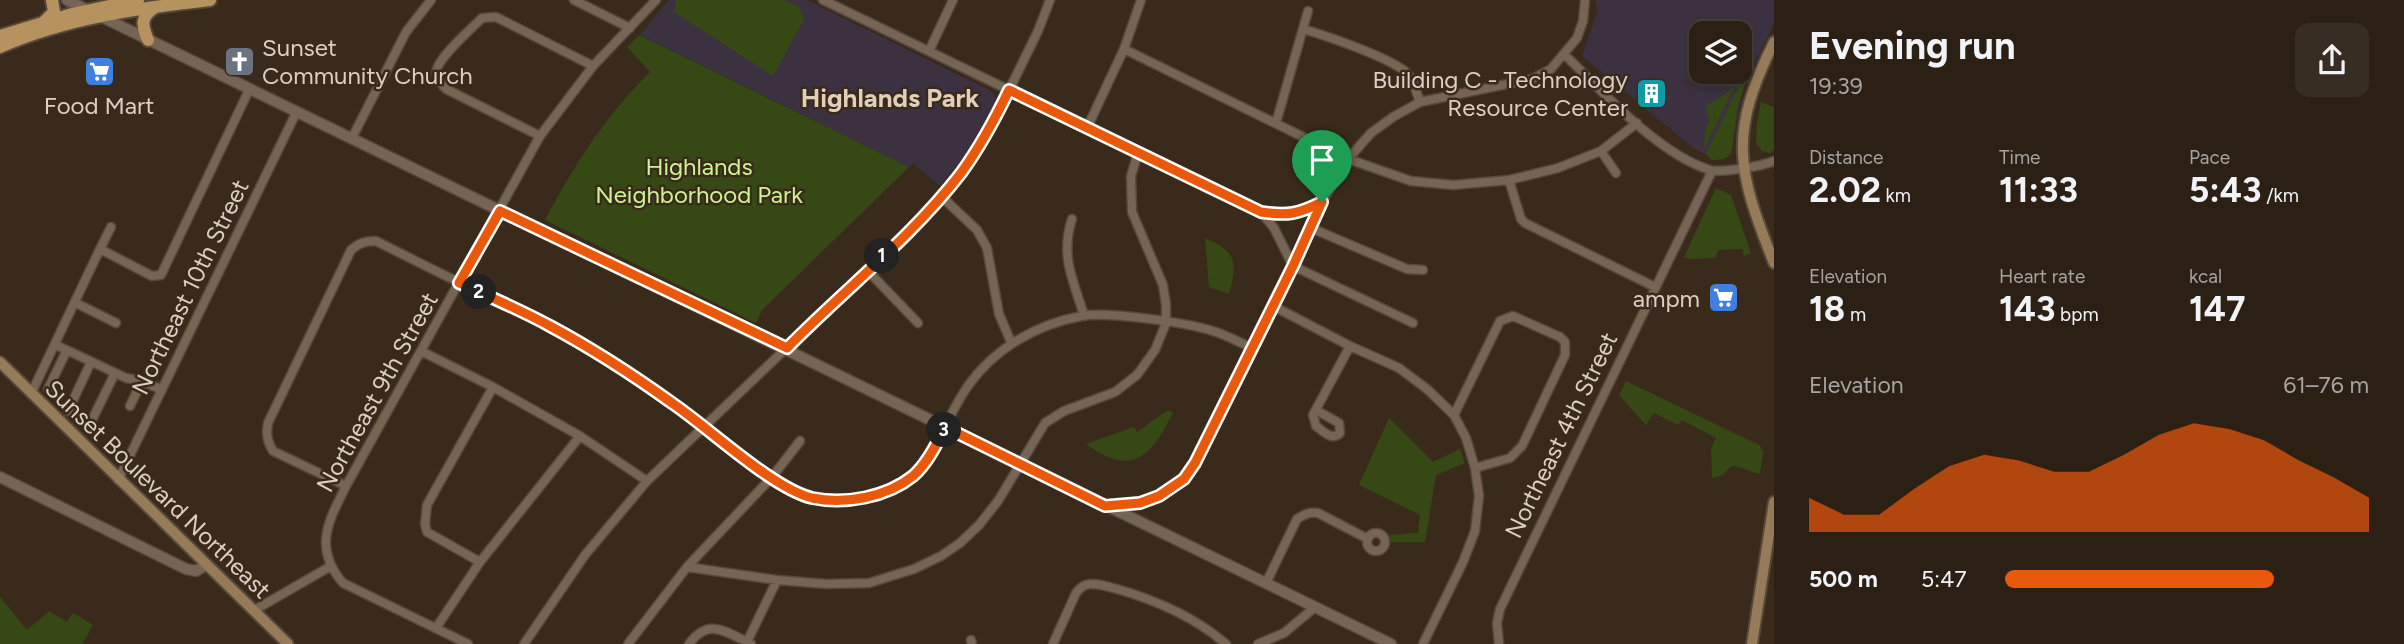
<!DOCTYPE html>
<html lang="en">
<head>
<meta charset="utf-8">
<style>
  body { margin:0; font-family:Figtree,sans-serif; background:#382d22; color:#f1f3f6; height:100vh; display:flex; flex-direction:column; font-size:26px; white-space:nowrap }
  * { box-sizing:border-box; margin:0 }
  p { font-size:23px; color:#a6a3a0 }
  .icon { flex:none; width:38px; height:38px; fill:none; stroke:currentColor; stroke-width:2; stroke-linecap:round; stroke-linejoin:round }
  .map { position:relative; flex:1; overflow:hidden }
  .drawer { display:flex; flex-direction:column; background:#2c2014; width:630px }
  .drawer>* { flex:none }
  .controls { position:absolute; left:1689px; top:21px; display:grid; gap:14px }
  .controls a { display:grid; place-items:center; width:63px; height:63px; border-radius:14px; background:#2c2014; box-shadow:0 4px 10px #0003,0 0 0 2px #483e34; font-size:35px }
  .pin { position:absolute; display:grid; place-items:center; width:60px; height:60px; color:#fff; margin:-72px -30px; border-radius:50% 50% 50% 0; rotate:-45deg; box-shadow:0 0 7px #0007 }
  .pin .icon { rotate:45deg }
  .km { position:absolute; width:35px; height:35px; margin:-18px; border-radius:50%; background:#222; color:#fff; font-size:19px; line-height:35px; text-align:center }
  .round { display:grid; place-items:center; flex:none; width:74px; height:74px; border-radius:14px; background:#382d22 }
  .summary { display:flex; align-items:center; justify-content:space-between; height:119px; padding:0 35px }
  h1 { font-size:38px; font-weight:700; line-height:52px }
  .metrics { display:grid; grid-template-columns:repeat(3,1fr); gap:10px; height:119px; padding:7px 35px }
  .metrics div { display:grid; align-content:center }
  .metrics b { font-size:35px; font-weight:700 }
  .metrics small { font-size:19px; font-weight:400 }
  .metrics p { font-size:19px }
  .chart { height:196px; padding:14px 35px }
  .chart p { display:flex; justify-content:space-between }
  .chart svg { width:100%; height:126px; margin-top:7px; fill:#ea580c; opacity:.7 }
  ul { padding:0 35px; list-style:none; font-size:23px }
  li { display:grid; grid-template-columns:112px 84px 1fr; align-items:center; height:52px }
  li i { height:18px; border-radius:9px; background:#ea580c }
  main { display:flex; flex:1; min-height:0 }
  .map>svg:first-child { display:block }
  .education { fill:#3b3140; fill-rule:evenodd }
  .green { fill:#364915 }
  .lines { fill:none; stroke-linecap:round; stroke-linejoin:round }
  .minor-casing { stroke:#55483b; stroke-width:11 }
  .tertiary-casing { stroke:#55483b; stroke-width:13 }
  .secondary-casing { stroke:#55483b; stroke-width:14 }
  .primary-casing { stroke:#55483b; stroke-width:16 }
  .minor { stroke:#766454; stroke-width:8 }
  .tertiary { stroke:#766454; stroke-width:10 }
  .secondary { stroke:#967b59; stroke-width:10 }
  .primary { stroke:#b6935e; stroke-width:12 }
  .route-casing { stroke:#fff; stroke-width:14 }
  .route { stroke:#ea580c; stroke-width:9 }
  .labels { text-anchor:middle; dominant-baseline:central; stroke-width:5; stroke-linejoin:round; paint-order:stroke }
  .poi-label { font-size:24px; fill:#dacfc6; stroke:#3a2a1b; text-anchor:end }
  .park-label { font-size:24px; fill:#ccf490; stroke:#3a2a1b }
  .street-label { font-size:24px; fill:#dacfc6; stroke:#3a2a1b }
  .neighbourhood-label { font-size:26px; font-weight:bold; fill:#e3cebc; stroke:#3a2a1b }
</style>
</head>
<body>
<main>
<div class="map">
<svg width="1774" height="644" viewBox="0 0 1774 644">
  <rect width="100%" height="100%" fill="#3a2a1b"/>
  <path class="education" d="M668,0h139l184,91 5,7 -1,6 -32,53 -23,29 -27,-23 -4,4 -269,-132z
    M1595,0h179v23l-32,67 -11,64 -7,5 -8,1 -24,-13 -110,-91 15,-43zM1701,33h39v39h-39z"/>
  <path class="green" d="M676,0h108l15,7 5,12 -31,57 -99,-64z
    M639,35l270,132 -147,143 -6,13 -211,-103c29,-54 60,-104 105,-148l-23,-25z
    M1742,79l4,2 -9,28 -6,45 -7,5 -12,1 -6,-6z
    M1737,82l-33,67 1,-18 4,-10 -3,-15 24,-15 4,-8z
    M1761,102l13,5v43l-4,3 -8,-2 -6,-7 1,-21z
    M1716,188l15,7 20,58 -7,3 -2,-7 -24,1 -3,8 -25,1 -6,-2z
    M1205,238c32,14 33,24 24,56l-20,-7z
    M1626,381l133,64 4,6 -3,23c-11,-2 -18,-8 -29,-8l-8,9 -11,3 -1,-29 5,-11 -34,-18 -4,5 -24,-12 -8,12 -27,-30z
    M1168,410l5,3c-22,43 -40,65 -87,31l48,-17 3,5z
    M1389,418l44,44 27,-13 5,14 -29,12 -11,67h-34l-4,-7 31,-2 2,-18 -61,-30z
    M0,597l27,33 22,-19 18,11 6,-9 20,12 -11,19h-82z"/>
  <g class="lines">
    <defs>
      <path id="minor" d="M574,0l56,28
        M823,0l438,212 13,16 19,38 120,57
        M1303,29c24,7 85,28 103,43 8,8 10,20 14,30
        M1124,49l224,110 63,22 42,4 56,-5 49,-12 43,-17 36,-28
        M929,51l24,-51
        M1565,55c38,37 93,99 145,115 11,3 53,-4 64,-9
        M1276,123l32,-112
        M1087,128l37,-79 17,-49
        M540,136l-94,-47c-5,-6 -11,-11 -9,-20 4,-14 34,-40 45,-51l14,-1 97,49
        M352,138l54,-106 25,-32
        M1601,151l15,22
        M1509,180l12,39 4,4 130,64
        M941,196l36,34 10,18 12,66 12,28
        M1261,212c27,4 37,2 61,-10
        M1072,219c-12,37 1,61 12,96
        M1311,228l96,41 16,1
        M100,249l11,-22
        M867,270l51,53
        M76,303l40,20
        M1273,306l77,40 49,22 28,21 27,26 12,23 9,30 4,28 -4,35 -12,31 -40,82
        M56,345l70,33 16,3
        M421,351l72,36 87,49 67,45
        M48,389l19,-39
        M31,394l69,-145 52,27 9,-1 89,-187
        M130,406l12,-25 20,9
        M1316,410l23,13 1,10c-8,8 -16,-1 -24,-7l-3,-11 37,-69
        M68,411l23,-49
        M1454,415l46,-94 13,-5 47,21 5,5v13l-43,91 -12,12 -35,10
        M91,422l24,-49
        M118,480l179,-369
        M346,486l-73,-35c-6,-10 -7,-17 -5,-28l83,-173c8,-7 14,-9 25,-9 32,16 63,32 95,47 40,19 81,37 118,60 47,28 92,60 135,93 31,24 64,56 104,58 45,2 85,-12 107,-53 11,-20 20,-42 33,-60 27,-38 69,-62 114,-70 26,-5 106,7 131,15 13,4 26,11 39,17
        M1106,506c41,-4 64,-8 89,-44l98,-196 29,-64 26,-43 23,-26 22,-16 27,-15 112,-23 19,-10 26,-31 6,-17 2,-21
        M1367 542a9 9 0 1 1 18 0a9 9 0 1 1-18 0Z
        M480,562l-53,-30 -2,-8 2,-19 66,-118
        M687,567l90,13 50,4 42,-1 45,-14 27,-13 19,-13 19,-18 19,-24 47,-78 19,-12 51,-19 22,-17 18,-25 11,-27v-18l-3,-20 -31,-73 -1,-36 7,-23
        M1266,583l31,-64c8,-5 12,-7 21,-6l50,26
        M253,611l78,-45
        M436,628l44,-66 100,-126
        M971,640l1,4
        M747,642l30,-62
        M468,644l-125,-61c-30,-35 -15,-61 3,-97l194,-350 53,-70 63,-66
        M524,644l61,-89 62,-74 259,-247 54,-60 31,-47 47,-96 12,-31
        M628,644l59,-77 85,-90 28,-36
        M689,644c20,-27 37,-12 62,0
        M1053,644l23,-51c4,-5 7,-8 14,-9 9,-1 18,3 27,5 38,11 78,28 109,55
        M1258,644l26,-11 30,-25
        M1499,644l-2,-21 3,-14 212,-438"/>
      <path id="tertiary" d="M67,0l1324,644
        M0,477l186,92 10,2 10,-6"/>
      <path id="secondary" d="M1774,42c-46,93 -37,128 0,221
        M0,362l288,282
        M1752,644l22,-142"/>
      <path id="primary" d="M44,22l10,-10 -2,-12
        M0,36l72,-22 66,-14
        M148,40c-6,-14 -8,-23 6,-32
        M0,47c66,-29 139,-39 210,-47"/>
    </defs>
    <use href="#minor" class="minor-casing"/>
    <use href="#tertiary" class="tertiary-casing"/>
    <use href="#secondary" class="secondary-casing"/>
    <use href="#primary" class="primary-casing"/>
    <use href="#minor" class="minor"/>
    <use href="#tertiary" class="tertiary"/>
    <use href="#secondary" class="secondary"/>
    <use href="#primary" class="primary"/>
  </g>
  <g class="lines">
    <defs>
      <path id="route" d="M1009,90l252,122c27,4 37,2 61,-10l-29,64 -98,197 -11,16 -25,17 -19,7 -35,3 -160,-79c-8,17 -18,37 -32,49 -26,21 -68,29 -101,22 -40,-10 -103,-70 -140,-95 -39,-28 -79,-54 -122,-77 -29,-16 -60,-29 -91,-43l41,-72 287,137c57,-58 124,-110 174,-175 19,-26 34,-54 48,-83z"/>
    </defs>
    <use href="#route" class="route-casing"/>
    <use href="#route" class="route"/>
  </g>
  <defs>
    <symbol id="church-square" viewBox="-11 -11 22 22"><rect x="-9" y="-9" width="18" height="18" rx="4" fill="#6b7280" stroke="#3a2a1b"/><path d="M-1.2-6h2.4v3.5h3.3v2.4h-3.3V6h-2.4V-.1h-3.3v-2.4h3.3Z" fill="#fff"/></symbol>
    <symbol id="supermarket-square" viewBox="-11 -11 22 22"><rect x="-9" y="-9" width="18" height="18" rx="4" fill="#3f7fe0" stroke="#3a2a1b"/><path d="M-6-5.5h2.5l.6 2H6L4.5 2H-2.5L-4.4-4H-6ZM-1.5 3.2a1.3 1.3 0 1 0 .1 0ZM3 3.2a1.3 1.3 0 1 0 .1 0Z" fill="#fff"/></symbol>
    <symbol id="building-square" viewBox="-11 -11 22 22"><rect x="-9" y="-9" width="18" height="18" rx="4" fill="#0f9aa8" stroke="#3a2a1b"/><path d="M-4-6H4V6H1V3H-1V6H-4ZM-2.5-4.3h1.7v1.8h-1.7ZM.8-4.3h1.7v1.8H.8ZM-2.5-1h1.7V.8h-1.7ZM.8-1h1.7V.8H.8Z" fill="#fff"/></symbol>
  </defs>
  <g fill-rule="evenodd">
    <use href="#church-square" x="222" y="44" width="35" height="35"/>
    <use href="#supermarket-square" x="82" y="54" width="35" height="35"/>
    <use href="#building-square" x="1634" y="76" width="35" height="35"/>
    <use href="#supermarket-square" x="1706" y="280" width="35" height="35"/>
  </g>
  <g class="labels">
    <g class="poi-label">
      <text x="262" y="47" text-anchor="start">Sunset<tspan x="262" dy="28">Community Church</tspan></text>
      <text x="1628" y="79">Building C - Technology<tspan x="1628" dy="28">Resource Center</tspan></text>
      <text x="99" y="105" text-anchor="middle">Food Mart</text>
      <text x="1700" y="298">ampm</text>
    </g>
    <g class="park-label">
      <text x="699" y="166">Highlands<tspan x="699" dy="28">Neighborhood Park</tspan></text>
    </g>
    <g class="street-label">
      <text transform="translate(190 287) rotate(-64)">Northeast 10th Street</text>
      <text transform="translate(377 392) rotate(-61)">Northeast 9th Street</text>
      <text transform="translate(1561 435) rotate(-64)">Northeast 4th Street</text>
      <text transform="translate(158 489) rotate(44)">Sunset Boulevard Northeast</text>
    </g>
    <g class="neighbourhood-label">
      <text x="890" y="98">Highlands Park</text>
    </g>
  </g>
</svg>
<div class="controls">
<a><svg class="icon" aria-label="layers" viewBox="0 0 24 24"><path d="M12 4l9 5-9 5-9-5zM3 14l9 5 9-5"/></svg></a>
</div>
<div class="pin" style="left:1322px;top:202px;background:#1e9e55"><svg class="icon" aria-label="arrive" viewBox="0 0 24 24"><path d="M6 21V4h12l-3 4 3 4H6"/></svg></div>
<b class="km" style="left:882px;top:256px">1</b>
<b class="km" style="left:479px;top:292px">2</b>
<b class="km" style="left:944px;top:430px">3</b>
</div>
<section class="drawer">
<div class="summary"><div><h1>Evening run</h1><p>19:39</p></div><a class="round"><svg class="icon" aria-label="share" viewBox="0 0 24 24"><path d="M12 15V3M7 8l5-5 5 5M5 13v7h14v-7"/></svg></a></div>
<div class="metrics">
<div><p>Distance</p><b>2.02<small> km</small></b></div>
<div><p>Time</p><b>11:33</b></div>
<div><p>Pace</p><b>5:43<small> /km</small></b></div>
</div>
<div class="metrics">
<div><p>Elevation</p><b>18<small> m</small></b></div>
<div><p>Heart rate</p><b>143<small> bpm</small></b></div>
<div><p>kcal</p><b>147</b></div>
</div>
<div class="chart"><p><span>Elevation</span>61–76 m</p>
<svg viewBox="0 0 160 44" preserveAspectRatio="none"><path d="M0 44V32L10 38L20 38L30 29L40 21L50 17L60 19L70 23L80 23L90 17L100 10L110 6L120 8L130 12L140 19L150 25L160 32V44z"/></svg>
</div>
<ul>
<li><b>500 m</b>5:47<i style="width:74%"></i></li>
</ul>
</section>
</main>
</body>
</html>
